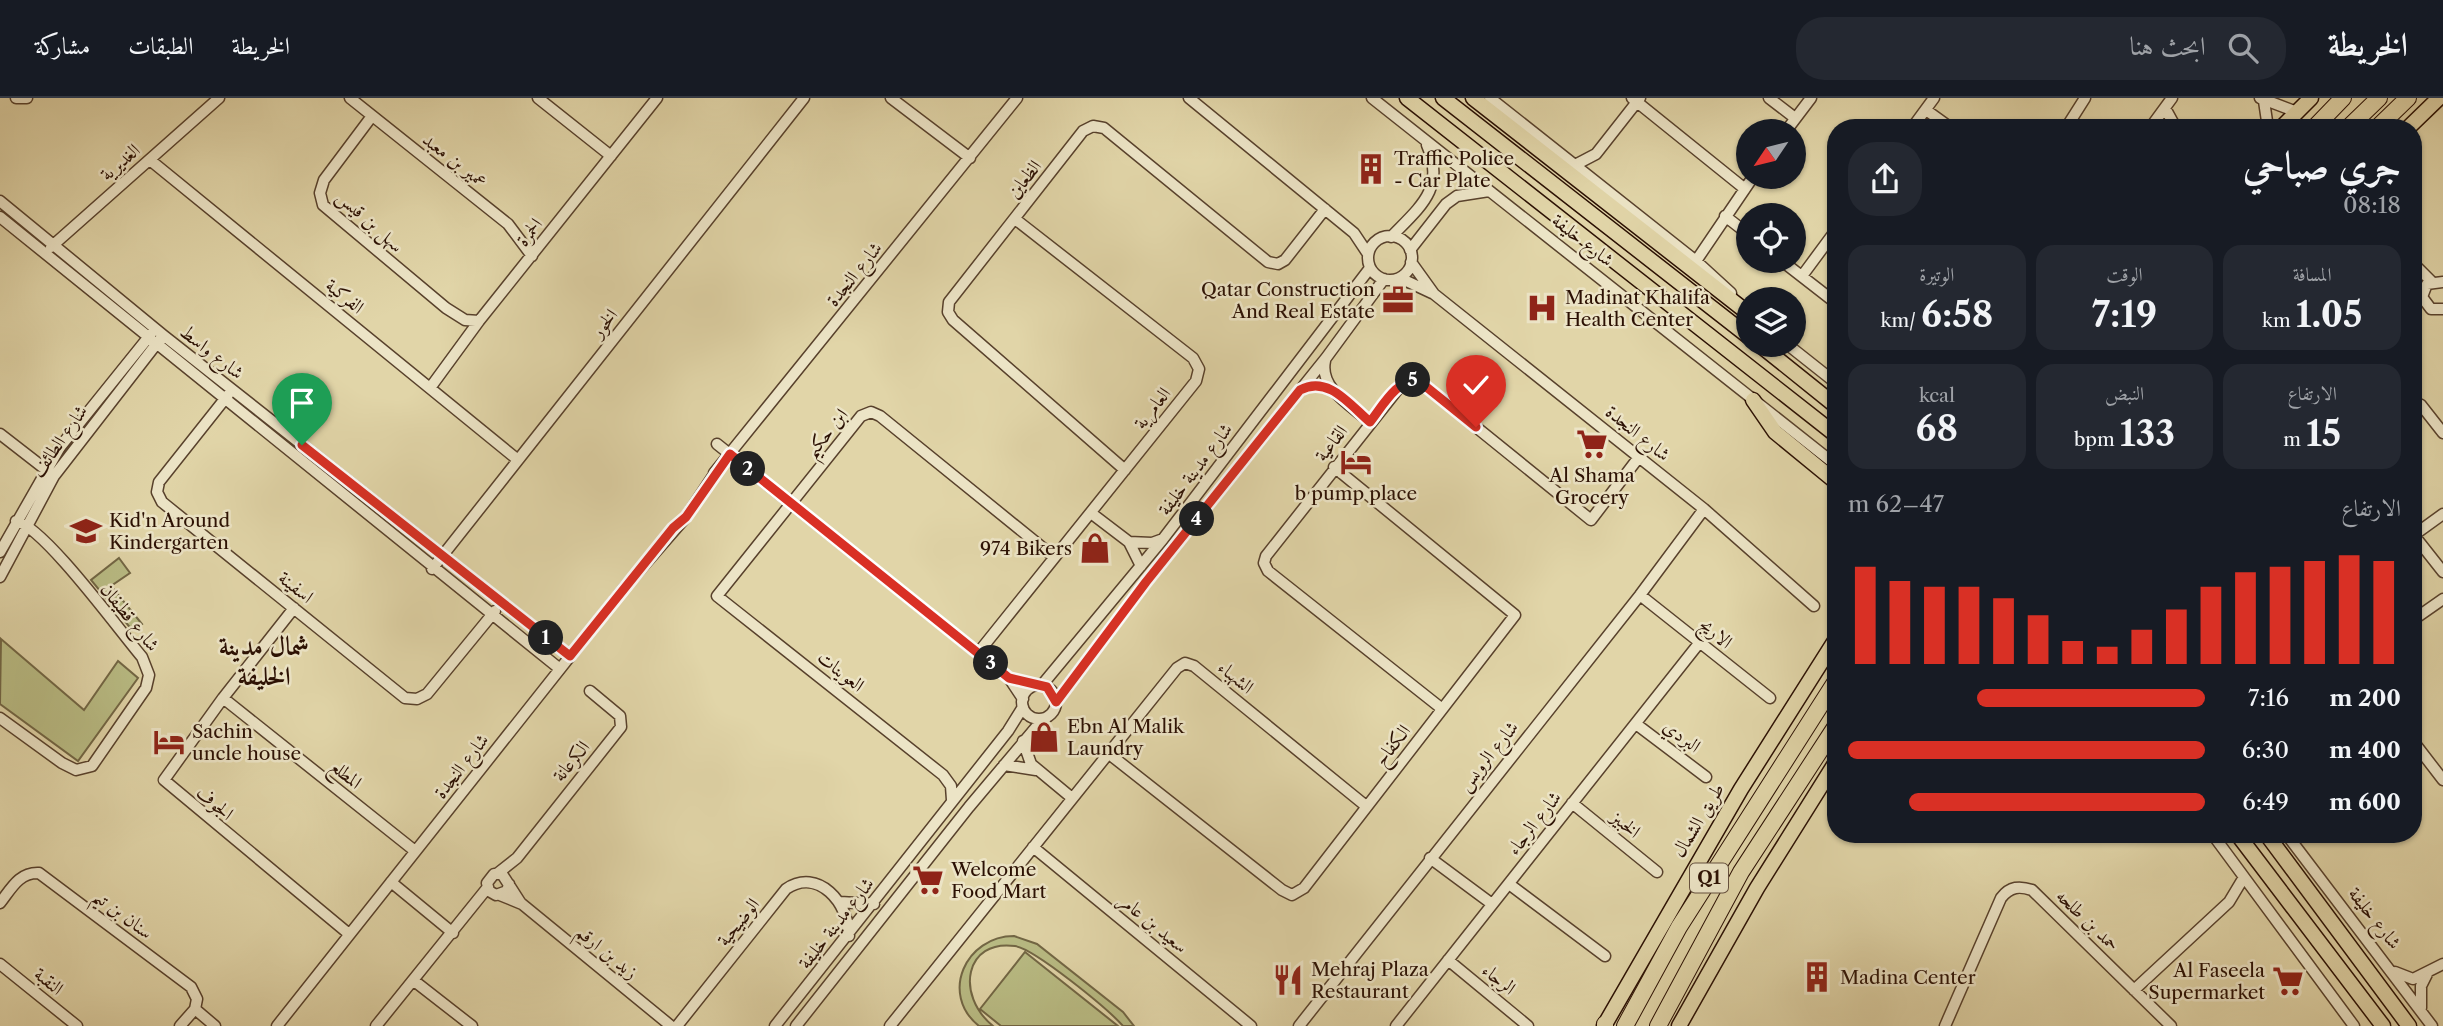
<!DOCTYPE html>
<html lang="ar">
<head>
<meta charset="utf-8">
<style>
  body { margin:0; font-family:"Libre Caslon Text",Amiri,serif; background:#242831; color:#f1f3f6; direction:rtl; height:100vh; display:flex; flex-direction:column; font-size:26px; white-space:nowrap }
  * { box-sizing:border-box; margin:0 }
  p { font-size:23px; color:#9ea1a6 }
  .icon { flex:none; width:38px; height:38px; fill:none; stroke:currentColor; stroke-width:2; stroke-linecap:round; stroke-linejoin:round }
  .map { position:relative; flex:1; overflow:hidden; direction:ltr }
  .sheet { position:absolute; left:1827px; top:21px; width:595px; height:724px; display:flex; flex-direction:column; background:#171b24; border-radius:28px; box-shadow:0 2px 5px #0004; direction:rtl }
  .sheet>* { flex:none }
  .needle { width:46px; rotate:235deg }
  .buttons { position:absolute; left:1736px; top:21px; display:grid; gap:14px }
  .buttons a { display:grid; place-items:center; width:70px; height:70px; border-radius:50%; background:#171b24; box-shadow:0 2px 5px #0004; font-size:35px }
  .pin { position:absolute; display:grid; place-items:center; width:60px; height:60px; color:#fff; margin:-72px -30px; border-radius:50% 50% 50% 0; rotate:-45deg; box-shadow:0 0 7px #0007 }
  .pin .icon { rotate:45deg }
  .km { position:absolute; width:35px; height:35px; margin:-18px; border-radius:50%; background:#222; color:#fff; font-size:19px; line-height:35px; text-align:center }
  .round { display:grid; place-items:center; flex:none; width:74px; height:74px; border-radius:28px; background:#242831 }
  .summary { display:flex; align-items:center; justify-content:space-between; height:119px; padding:0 21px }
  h1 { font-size:38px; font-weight:700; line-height:52px }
  .metrics { display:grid; grid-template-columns:repeat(3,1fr); gap:10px; height:119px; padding:7px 21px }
  .metrics div { display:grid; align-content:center; border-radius:18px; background:#242831; text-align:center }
  .metrics b { font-size:35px; font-weight:700 }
  .metrics small { font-size:19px; font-weight:400 }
  .metrics p { font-size:19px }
  .chart { height:196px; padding:14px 21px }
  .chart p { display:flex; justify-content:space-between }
  .chart svg { width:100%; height:126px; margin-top:7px; stroke:#d93025; stroke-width:6 }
  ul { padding:0 21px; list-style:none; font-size:23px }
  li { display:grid; grid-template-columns:112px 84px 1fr; align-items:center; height:52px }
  li i { height:18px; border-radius:9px; background:#d93025 }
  header { display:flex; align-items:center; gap:42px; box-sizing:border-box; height:98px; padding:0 35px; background:#171b24; border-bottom:2px solid #363941 }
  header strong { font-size:33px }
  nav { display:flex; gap:38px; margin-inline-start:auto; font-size:24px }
  .search { width:490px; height:63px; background:#242831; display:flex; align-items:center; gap:18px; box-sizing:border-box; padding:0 24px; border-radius:28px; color:#9ea1a6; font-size:26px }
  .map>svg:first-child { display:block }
  .green { fill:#b9bc84; stroke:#726644; stroke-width:2 }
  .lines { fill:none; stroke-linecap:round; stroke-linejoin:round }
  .minor-casing { stroke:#58412c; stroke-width:13 }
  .major-casing { stroke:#2b1003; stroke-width:17 }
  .highway-casing { stroke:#2b1003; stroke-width:18 }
  .minor { stroke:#ece4c6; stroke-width:10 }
  .major { stroke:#e1d5a8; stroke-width:14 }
  .highway { stroke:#e1d5a8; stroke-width:16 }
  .route-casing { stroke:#fff; stroke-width:14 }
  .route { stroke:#d93025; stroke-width:9 }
  .labels { text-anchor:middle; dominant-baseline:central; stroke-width:5; stroke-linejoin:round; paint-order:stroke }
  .shield { fill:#ece4c6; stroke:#65503e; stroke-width:2 }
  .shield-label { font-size:18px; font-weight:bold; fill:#2b1003 }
  .poi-label { font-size:19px; fill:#2b1003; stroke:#ece4c6; text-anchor:start }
  .street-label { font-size:19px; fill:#2b1003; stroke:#ece4c6 }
  .district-label { font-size:26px; font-weight:bold; fill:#2b1003; stroke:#ece4c6 }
</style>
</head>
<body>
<header>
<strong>الخريطة</strong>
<div class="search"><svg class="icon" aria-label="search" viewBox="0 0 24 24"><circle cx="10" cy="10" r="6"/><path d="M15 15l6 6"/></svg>ابحث هنا</div>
<nav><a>الخريطة</a><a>الطبقات</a><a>مشاركة</a></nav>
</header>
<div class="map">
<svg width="2443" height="928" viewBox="0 0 2443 928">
  <rect width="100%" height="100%" fill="#e1d5a8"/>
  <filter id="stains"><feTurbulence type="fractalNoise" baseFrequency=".00286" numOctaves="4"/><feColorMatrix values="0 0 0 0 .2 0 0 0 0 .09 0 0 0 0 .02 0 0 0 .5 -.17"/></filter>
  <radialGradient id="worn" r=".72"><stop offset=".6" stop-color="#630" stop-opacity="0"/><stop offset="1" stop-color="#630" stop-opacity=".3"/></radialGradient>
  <path class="green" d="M119,460l11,15 -19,13 31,38 -10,6 -41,-50z
    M1,541l83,71 34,-49 20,17 -60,83 -78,-57z
    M1014,838l23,8 86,68 11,14h-11c-15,-17 -88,-77 -108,-80 -50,-7 -60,49 -22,80h-14c-40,-32 -13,-90 35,-90z
    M1025,854l93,74h-117l-21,-17z"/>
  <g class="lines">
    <defs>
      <path id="minor" d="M16,0h11
        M350,0l158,126 24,32
        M538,0l73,58
        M891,0l79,60
        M1189,0l165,135 14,21
        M1372,0l464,367
        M1490,0l206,163 35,32
        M1632,0l113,91
        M1769,0l26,20
        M2260,0l37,14
        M2264,3l4,27
        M2165,10l11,20
        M1926,12l25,18
        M372,18l-48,64 -4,13 3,12 123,103 19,12 14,1
        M1912,30l22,-30
        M2066,30l19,-30
        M2150,30l22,-30
        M1786,33l25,-33
        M150,62l368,300
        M1575,67l21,-11 44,-56
        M0,103l163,134 407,321
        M1725,118l23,18
        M0,119l560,452
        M1368 160a22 22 0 1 1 44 0a22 22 0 1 1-44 0Z
        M1391,139c29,-30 55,-49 36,-92
        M51,149l168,-149
        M1410,152l36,-46 11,-8 32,-5
        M1696,163l57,-84
        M1782,163l54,42
        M1411,164l23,32 270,215 110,97
        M2413,165l18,18
        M1802,178l34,-46
        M1400,180l32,15
        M2443,184l-16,2 -5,13 9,12h12
        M1788,247l48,38
        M1325,263c-6,28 27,45 45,61
        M430,290l49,-67 178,-223
        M228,297l-69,87 -2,10 5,10 243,196 12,1 10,-5 68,-83
        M2413,303l8,4 22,28
        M0,336l49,38
        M717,346l292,234 14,21
        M1125,372l-172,-150 -5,-8 1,-10 134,-171 10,-5 11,2 164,134 10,2 7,-4 40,-51
        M714,375l303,-375
        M1091,415l38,29 12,24
        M2413,436l30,38
        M2414,437l29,-21
        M1129,444l23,1 11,-4
        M0,454l60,-105 91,-113
        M432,471l372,-471
        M0,479l54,-101 107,-138
        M1640,497l130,103
        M294,510l-71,90 -59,82 185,154
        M2413,522l30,-21
        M978,555l218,-272 3,-12 -6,-11 -178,-139
        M1042,587l121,-146 207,-271
        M1022 604a17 17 0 1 1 34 0a17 17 0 1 1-34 0Z
        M223,600l192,153
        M1056,604l90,-120 180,-224 58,-79
        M1441,610l-173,-137 -4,-8 2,-7 136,-172 8,-5 9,2 172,139 48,-63
        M0,620l62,45 14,7 16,-4 54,-78 3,-13 -7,-18c-23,-27 -98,-130 -126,-136
        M1636,626l70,53
        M1023,643l8,23 41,34
        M2413,643l30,39
        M1108,655l174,137 10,5 12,-7 211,-273 -181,-148
        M1004,667l32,5
        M952,702l-1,-14 -8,-11 -226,-179 144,-180 10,-4 9,4 174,141
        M1572,705l85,69
        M2213,737l141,191
        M2287,737l145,191
        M1033,749l218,179
        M1430,760l62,46
        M498,775l19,-15 104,-131 -1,-11 -30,-25
        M391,784l62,51
        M509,786l-2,7 -11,4 -7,-4 -2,-8 7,-9h8l18,28
        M1509,786l96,72
        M500,797l22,9 149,122
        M840,804l34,2
        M0,805c11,-14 19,-31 39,-30l152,114 6,12 -2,10 -15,17
        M1448,862l80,66
        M0,866l77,62
        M2395,874l18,7 30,-15
        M413,882l59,46
        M2134,892l95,-88 15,-25
        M2421,910v-22l6,-12
        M195,911l20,17
        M277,928l348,-439 61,-70 31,-47
        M376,928l112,-139
        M677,928l109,-137c32,-22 63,14 63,47
        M775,928l233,-295 15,-24
        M796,928l173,-219 74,-88
        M890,928l287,-358 8,-5 9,3 172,140
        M1299,928l341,-431 64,-86
        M1396,928l304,-384
        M1945,928l56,-128c9,-12 19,-12 31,-8l139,136"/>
      <path id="major" d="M1407,0l429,337
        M1443,0l305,238
        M1473,0l275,215
        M2281,30l30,-30
        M2408,30l31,-30
        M1760,247l76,61
        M1753,302l22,32 61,50
        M2238,737l145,191
        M2267,737l142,191
        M1604,928l137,-237 95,-150
        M1679,928l78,-138 79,-126"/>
      <path id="highway" d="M2314,30l29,-30
        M2348,30l31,-30
        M2377,30l31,-30
        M1605,928v-2
        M1625,928l54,-99 157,-246
        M1658,928l83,-154 95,-146"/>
    </defs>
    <use href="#minor" class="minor-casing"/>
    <use href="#major" class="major-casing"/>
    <use href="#highway" class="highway-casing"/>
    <use href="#minor" class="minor"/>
    <use href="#major" class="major"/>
    <use href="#highway" class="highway"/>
  </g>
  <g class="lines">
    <defs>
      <path id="route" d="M302,347l268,211 103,-128 13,-11 44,-63 279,224 38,9 9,15 90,-120 154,-192c28,-15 49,14 70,32 12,-15 28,-45 49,-41l57,46"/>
    </defs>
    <use href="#route" class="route-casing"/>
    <use href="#route" class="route"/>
  </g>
  <defs>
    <symbol id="building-bare" viewBox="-9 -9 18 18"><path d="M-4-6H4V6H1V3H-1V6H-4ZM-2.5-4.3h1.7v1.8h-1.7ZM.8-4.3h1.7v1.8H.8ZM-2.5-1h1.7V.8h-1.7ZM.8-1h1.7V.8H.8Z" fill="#8f2418" stroke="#ece4c6" stroke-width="2.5" paint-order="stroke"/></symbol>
    <symbol id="office-bare" viewBox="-9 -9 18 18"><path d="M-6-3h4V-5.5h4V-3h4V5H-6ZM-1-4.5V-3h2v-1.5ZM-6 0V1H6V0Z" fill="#8f2418" stroke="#ece4c6" stroke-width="2.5" paint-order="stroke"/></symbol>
    <symbol id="hospital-bare" viewBox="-9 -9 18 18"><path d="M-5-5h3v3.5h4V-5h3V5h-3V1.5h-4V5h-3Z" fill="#8f2418" stroke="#ece4c6" stroke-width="2.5" paint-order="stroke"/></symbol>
    <symbol id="supermarket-bare" viewBox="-9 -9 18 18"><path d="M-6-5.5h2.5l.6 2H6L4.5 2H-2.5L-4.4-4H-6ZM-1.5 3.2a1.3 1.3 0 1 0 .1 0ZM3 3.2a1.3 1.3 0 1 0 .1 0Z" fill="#8f2418" stroke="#ece4c6" stroke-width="2.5" paint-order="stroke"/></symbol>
    <symbol id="hotel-bare" viewBox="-9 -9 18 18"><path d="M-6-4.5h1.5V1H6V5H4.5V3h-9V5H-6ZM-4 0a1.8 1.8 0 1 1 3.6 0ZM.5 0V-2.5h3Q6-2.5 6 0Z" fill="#8f2418" stroke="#ece4c6" stroke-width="2.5" paint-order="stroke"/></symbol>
    <symbol id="school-bare" viewBox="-9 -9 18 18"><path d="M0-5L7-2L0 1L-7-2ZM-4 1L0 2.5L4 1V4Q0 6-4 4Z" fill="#8f2418" stroke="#ece4c6" stroke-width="2.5" paint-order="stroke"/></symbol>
    <symbol id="shop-bare" viewBox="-9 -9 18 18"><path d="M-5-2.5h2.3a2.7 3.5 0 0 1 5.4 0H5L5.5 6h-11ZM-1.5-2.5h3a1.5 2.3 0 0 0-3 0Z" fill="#8f2418" stroke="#ece4c6" stroke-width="2.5" paint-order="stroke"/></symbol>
    <symbol id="restaurant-bare" viewBox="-9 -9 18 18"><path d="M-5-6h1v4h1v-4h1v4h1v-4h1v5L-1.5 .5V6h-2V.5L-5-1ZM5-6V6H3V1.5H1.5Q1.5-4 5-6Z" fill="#8f2418" stroke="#ece4c6" stroke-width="2.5" paint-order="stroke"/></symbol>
  </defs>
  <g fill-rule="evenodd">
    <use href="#building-bare" x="1349" y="49" width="44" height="44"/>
    <use href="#office-bare" x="1376" y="180" width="44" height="44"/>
    <use href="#hospital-bare" x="1520" y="188" width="44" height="44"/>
    <use href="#supermarket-bare" x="1570" y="324" width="44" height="44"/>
    <use href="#hotel-bare" x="1334" y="342" width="44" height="44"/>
    <use href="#school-bare" x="64" y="411" width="44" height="44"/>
    <use href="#shop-bare" x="1073" y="428" width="44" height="44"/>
    <use href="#shop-bare" x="1022" y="617" width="44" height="44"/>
    <use href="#hotel-bare" x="147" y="622" width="44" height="44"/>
    <use href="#supermarket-bare" x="906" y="760" width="44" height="44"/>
    <use href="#building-bare" x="1795" y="857" width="44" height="44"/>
    <use href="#restaurant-bare" x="1266" y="860" width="44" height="44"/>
    <use href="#supermarket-bare" x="2266" y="861" width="44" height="44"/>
  </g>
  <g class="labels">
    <rect class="shield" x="1690" y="765.5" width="38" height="29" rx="5"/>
    <g class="shield-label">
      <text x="1709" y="780">Q1</text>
    </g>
    <g class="poi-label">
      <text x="1394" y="60">Traffic Police<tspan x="1394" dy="22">- Car Plate</tspan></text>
      <text x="1375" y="191" text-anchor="end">Qatar Construction<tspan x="1375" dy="22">And Real Estate</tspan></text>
      <text x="1565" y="199">Madinat Khalifa<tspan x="1565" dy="22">Health Center</tspan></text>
      <text x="1592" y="377" text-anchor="middle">Al Shama<tspan x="1592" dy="22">Grocery</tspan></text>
      <text x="1356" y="395" text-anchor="middle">b pump place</text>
      <text x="109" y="422">Kid'n Around<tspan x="109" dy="22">Kindergarten</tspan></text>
      <text x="1072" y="450" text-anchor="end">974 Bikers</text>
      <text x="1067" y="628">Ebn Al Malik<tspan x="1067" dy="22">Laundry</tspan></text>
      <text x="192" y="633">Sachin<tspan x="192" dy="22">uncle house</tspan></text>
      <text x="951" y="771">Welcome<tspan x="951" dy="22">Food Mart</tspan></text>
      <text x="1311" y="871">Mehraj Plaza<tspan x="1311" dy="22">Restaurant</tspan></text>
      <text x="2265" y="872" text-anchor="end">Al Faseela<tspan x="2265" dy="22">Supermarket</tspan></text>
      <text x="1840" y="879">Madina Center</text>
    </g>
    <g class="street-label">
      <text transform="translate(455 62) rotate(38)">عمير بن معبد</text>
      <text transform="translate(120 64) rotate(-41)">الغديرية</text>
      <text transform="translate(1024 81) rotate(-52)">الظعاين</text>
      <text transform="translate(370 123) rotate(42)">سهل بن قيس</text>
      <text transform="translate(529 134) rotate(-52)">الحمرة</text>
      <text transform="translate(1583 142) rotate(38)">شارع خليفة</text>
      <text transform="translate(854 176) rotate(-51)">شارع النجدة</text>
      <text transform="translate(345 198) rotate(39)">الفركية</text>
      <text transform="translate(604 225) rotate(-52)">الخور</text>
      <text transform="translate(212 254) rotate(38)">شارع واسط</text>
      <text transform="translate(1152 310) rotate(-52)">العامرية</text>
      <text transform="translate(826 335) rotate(-51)">ابن حكيم</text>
      <text transform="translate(1638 335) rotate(39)">شارع النجدة</text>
      <text transform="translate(59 343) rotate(-55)">شارع الطائف</text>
      <text transform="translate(1331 345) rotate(-52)">القاعية</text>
      <text transform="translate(1195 371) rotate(-53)">شارع مدينة خليفة</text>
      <text transform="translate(296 489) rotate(39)">اسفينة</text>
      <text transform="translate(130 519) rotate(51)">شارع قطيفان</text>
      <text transform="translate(1716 535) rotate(39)">الاريج</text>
      <text transform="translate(841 573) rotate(38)">العوينات</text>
      <text transform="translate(1236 579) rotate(39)">الشهباء</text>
      <text transform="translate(1682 638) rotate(37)">البردي</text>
      <text transform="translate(1392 647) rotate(-52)">الكفاح</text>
      <text transform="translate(1488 658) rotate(-51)">شارع الرويس</text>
      <text transform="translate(571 663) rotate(-51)">الكرعانة</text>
      <text transform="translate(461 668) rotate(-52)">شارع النجدة</text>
      <text transform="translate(346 676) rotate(38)">المطلع</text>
      <text transform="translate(215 705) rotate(39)">الجوف</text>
      <text transform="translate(1698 722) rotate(-59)">طريق الشمال</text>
      <text transform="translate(1534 725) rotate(-52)">شارع الرجاء</text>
      <text transform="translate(1626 726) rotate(39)">الخبيز</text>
      <text transform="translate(123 816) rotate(37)">سنان بن تيم</text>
      <text transform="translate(2375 820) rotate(52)">شارع خليفة</text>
      <text transform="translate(2088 822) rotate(44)">حمد بن طلحه</text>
      <text transform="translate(738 824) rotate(-51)">الوضيحية</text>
      <text transform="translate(836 825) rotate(-52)">شارع مدينة خليفة</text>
      <text transform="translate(1153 825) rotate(39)">سعيد بن عامر</text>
      <text transform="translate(607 854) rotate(39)">زيد بن ارقم</text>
      <text transform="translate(1499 881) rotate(39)">الرجاء</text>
      <text transform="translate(49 883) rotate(39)">النقبة</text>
    </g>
    <g class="district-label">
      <text x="264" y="548">شمال مدينة<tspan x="264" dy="30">الخليفة</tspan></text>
    </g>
  </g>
  <rect width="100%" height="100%" filter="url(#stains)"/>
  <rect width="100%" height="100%" fill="url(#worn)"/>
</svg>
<div class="buttons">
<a><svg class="needle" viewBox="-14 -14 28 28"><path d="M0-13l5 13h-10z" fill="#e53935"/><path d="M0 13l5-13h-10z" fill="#9ea1a6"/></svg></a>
<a><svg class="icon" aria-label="locate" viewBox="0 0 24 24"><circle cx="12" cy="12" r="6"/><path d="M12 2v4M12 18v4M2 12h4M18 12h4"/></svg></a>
<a><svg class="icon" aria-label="layers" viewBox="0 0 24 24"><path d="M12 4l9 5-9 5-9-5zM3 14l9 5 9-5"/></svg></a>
</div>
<div class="pin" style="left:302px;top:347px;background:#1e9e55"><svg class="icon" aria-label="arrive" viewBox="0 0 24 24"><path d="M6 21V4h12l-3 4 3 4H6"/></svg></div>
<div class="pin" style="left:1476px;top:329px;background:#d93025"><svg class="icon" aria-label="check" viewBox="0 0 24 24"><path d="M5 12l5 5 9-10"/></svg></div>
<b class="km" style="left:546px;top:540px">1</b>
<b class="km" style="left:748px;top:371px">2</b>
<b class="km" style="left:991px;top:565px">3</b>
<b class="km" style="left:1197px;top:421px">4</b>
<b class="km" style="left:1413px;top:282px">5</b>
<section class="sheet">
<div class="summary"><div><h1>جري صباحي</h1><p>08:18</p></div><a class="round"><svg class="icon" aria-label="share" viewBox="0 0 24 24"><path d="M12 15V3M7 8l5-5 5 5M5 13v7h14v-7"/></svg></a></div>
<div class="metrics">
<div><p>المسافة</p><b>1.05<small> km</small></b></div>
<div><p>الوقت</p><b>7:19</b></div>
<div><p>الوتيرة</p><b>6:58<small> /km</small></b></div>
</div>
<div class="metrics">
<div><p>الارتفاع</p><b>15<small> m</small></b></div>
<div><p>النبض</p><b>133<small> bpm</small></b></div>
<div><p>kcal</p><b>68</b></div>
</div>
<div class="chart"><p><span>الارتفاع</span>47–62 m</p>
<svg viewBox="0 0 160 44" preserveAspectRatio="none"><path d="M5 44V10M15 44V15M25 44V17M35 44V17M45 44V21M55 44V27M65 44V36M75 44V38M85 44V32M95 44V25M105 44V17M115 44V12M125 44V10M135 44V8M145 44V6M155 44V8"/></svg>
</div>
<ul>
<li><b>200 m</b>7:16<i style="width:64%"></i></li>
<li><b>400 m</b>6:30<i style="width:100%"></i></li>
<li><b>600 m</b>6:49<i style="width:83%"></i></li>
</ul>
</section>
</div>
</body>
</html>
